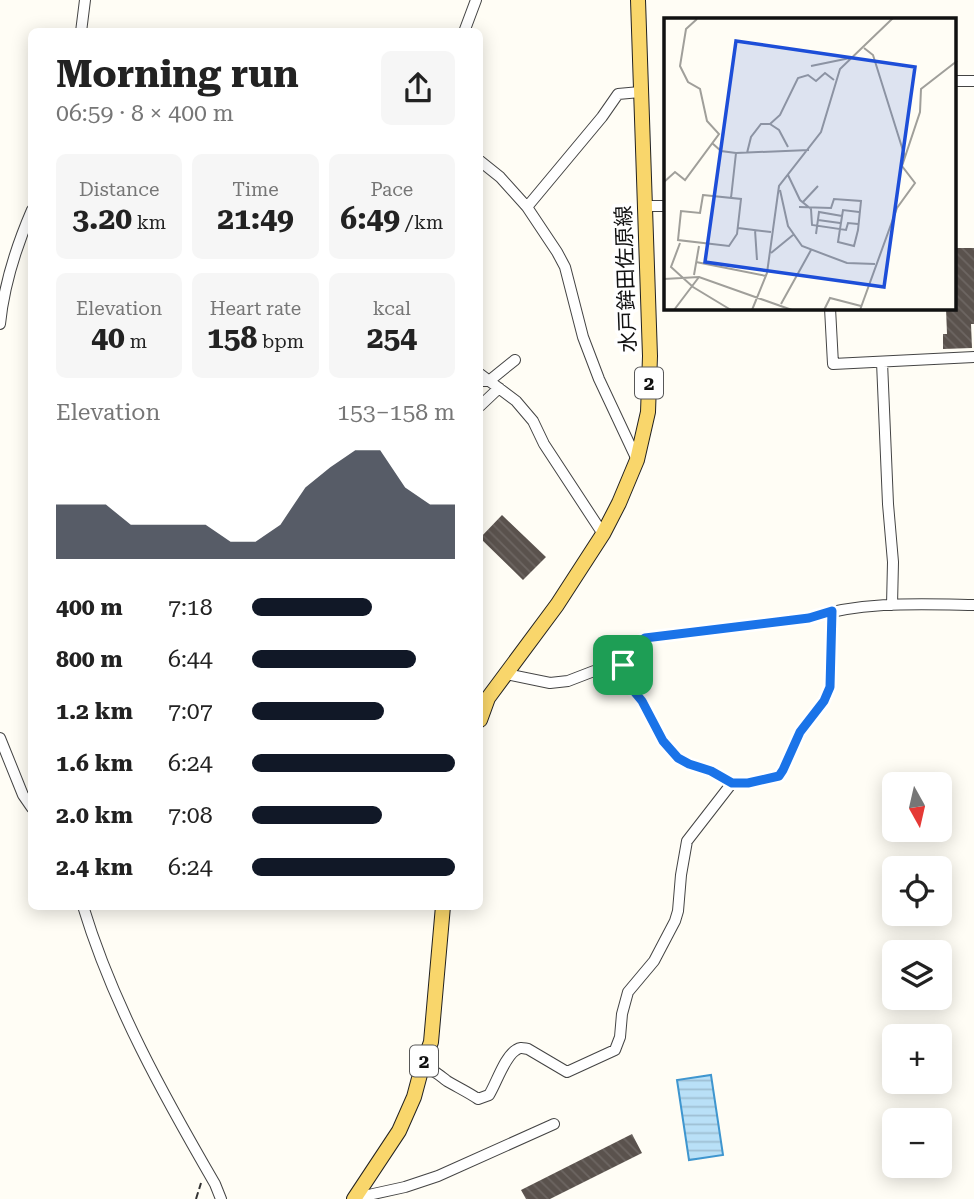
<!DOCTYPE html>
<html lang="en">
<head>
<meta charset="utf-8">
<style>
  body { margin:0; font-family:"Roboto Serif","Noto Sans JP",serif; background:#f6f6f6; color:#222; height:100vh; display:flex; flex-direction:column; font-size:26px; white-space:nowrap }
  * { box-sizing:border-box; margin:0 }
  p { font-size:23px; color:#767676 }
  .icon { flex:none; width:38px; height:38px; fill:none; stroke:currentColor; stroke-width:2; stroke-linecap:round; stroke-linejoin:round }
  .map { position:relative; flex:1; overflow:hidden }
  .details { position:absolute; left:28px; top:28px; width:455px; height:882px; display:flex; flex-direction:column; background:#fff; border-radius:10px; box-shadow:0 4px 18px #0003 }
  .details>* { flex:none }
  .needle { width:46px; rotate:172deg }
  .fabs { position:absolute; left:882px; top:772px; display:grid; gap:14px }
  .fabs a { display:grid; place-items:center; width:70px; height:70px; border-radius:10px; background:#fff; box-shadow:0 4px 18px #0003; font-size:35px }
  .pin { position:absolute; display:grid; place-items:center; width:60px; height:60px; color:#fff; margin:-30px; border-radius:14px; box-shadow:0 4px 10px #0006 }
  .round { display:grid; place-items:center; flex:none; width:74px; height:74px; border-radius:10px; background:#f6f6f6 }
  .head { display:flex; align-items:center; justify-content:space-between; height:119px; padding:0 28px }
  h1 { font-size:38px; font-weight:700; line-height:52px }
  .metrics { display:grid; grid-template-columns:repeat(3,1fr); gap:10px; height:119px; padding:7px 28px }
  .metrics div { display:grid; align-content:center; border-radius:10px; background:#f6f6f6; text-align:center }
  .metrics b { font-size:30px; font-weight:700 }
  .metrics small { font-size:19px; font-weight:400 }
  .metrics p { font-size:19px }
  .chart { height:196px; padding:14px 28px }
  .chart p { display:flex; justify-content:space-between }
  .chart svg { width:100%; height:126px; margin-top:7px; fill:#111827; opacity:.7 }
  ul { padding:0 28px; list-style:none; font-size:23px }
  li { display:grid; grid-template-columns:112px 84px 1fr; align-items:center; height:52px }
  li i { height:18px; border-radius:9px; background:#111827 }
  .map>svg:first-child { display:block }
  .water { fill:url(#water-rules); stroke:#3f96cf; stroke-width:2 }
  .building { fill:url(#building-back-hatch) }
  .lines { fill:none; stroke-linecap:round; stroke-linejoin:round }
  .minor-casing { stroke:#444; stroke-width:12 }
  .major-casing { stroke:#222; stroke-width:16 }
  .path { stroke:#333; stroke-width:2; stroke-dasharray:7 3.5; stroke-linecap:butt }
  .minor { stroke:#fff; stroke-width:10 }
  .major { stroke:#f9d66b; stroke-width:14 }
  .route-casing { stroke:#fff; stroke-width:14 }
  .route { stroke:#1a73e8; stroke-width:9 }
  .labels { text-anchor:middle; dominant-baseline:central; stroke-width:7; stroke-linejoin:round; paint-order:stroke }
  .shield { fill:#fff; stroke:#585858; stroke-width:2 }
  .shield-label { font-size:19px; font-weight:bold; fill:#111 }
  .street-label { font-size:21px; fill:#111; stroke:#fff }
  .inset-road { fill:none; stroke:#a09f9a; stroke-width:2 }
  .view { fill:#1d4ed8; fill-opacity:0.15; stroke:#1d4ed8; stroke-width:3.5 }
  .inset-edge { fill:none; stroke:#111; stroke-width:3.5 }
</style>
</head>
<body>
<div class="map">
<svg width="974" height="1199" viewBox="0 0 974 1199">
  <defs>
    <pattern id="water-rules" width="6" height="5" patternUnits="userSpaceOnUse" patternTransform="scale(1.75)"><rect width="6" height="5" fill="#b9e0f7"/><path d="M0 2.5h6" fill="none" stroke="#9ebfd3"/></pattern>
    <pattern id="building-back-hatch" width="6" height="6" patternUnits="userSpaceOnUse" patternTransform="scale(1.75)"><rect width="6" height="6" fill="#5a524d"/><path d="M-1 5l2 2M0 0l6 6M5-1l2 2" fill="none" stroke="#6d6662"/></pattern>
  </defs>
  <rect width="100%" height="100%" fill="#fffdf5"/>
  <path class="water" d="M711,1075l12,80 -34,5 -12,-80z"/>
  <path class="building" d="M955,248h19v76h-3l1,24 -29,1v-15h4l-1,-26h9z
    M502,515l44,42 -23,23 -43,-42z
    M632,1134l10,19 -92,46h-24l-5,-9z"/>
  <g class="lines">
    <defs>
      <path id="minor" d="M81,32l4,-32
        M464,32l12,-32
        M955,81h19
        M480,161l20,16 27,30 30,45 8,15 18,70 16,42 38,81
        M645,206h21
        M527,207l75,-90 16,-23 22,-2
        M830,308l3,56 141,-7
        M0,324c4,-40 16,-77 32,-114
        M882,362l6,142 5,58 -1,43
        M480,374l36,27 17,20 11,23 59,90
        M482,381h7l26,-21
        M480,406l19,-18
        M618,672c11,-14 11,-25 27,-34l164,-20c52,-17 111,-14 165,-13
        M506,674l44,9 18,-2 26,-10 24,1 24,29 21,40 15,17 11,6 22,7 21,12
        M0,738l23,57 9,13
        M83,906c30,99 81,190 132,278l6,15
        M422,1067c10,1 17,8 25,14 10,6 21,11 31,18l11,-4c7,-11 16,-39 27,-45 5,-3 6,-2 12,-1l39,23 48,-22 5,-13 2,-23 6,-22 26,-31 21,-40 3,-10 3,-36 6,-34 45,-58h16l31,-7 4,-6 17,-38 24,-31 6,-14 2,-76
        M355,1198l50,-11 33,-11 116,-52"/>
      <path id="major" d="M480,720l8,-22 69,-93 46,-71 16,-31 18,-43 11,-48 2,-56 -12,-356
        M354,1199l45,-68 15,-34 8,-30 9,-25 12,-136"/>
    </defs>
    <use href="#minor" class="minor-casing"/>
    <use href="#major" class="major-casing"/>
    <path class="path" d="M196,1199l5,-16"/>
    <use href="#minor" class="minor"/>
    <use href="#major" class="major"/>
  </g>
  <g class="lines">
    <defs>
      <path id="route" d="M832,611l-2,76 -6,14 -24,31 -17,38 -4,6 -31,7h-16l-21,-12 -22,-7 -11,-6 -15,-17 -21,-40 -24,-29c11,-14 11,-25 27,-34l164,-20z"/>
    </defs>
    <use href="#route" class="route-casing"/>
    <use href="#route" class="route"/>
  </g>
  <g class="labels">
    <g class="shield">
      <rect x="635" y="367.5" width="28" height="31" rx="5"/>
      <rect x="410" y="1045.5" width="28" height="31" rx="5"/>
    </g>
    <g class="shield-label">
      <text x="649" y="383">2</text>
      <text x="424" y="1061">2</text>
    </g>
    <g class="street-label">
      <text transform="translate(626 279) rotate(-92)">水戸鉾田佐原線</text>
    </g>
  </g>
  <g transform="translate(664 18)">
    <rect width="292" height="292" fill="#fffdf5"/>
    <path class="inset-road" d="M200,30l9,7 32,102M147,48l39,-8M106,106l9,6 9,17M48,125l9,8 15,2 73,-3M83,135l4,-16 10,-13h9l10,-9 18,-37 10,-3 8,6 9,-8 9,7M124,157l12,25 11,9 1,16 34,5 2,-7 10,1M0,164l11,-10 10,8 34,-46 -12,-13 -7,-32 -12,-7 -8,-16 6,-37 11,-10M116,172l8,36 14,20 45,17 28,1M39,177l38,4 -4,35 -8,12 -51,-6 3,-29 19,2zM67,180l5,-45M139,184l15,-16M135,189l32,1 3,-9 27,2 -3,29 -4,16 -16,-4 2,-13 3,-19 16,2M154,202l22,3M74,210l33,4M91,212l2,30M152,216l3,-22 23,4M16,225l-9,24 22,20 38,23M107,235l22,-18M32,244l70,14M30,257l5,-29M0,261l35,-2 93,33M117,286l30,-54M10,292l25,-33M88,292l15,-37 12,-87 42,-54 19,-63 53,-51M160,292l6,-12 31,8M196,292l37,-102 18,-25 -13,-17 18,-54 1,-23 36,-28"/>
    <path class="view" d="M72,23l179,26 -31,220 -179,-25z"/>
    <rect width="292" height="292" class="inset-edge"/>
  </g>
</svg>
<div class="fabs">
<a><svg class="needle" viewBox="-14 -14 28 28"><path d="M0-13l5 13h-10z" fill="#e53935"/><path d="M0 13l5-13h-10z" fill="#767676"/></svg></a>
<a><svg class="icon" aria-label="locate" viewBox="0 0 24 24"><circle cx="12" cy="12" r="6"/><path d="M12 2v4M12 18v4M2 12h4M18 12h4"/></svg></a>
<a><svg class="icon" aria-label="layers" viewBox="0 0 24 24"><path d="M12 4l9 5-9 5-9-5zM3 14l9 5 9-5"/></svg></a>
<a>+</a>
<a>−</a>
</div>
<div class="pin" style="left:623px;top:665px;background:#1e9e55"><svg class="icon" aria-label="arrive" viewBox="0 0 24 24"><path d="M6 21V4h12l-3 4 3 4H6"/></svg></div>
<section class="details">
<div class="head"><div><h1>Morning run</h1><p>06:59 · 8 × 400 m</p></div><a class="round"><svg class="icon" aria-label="share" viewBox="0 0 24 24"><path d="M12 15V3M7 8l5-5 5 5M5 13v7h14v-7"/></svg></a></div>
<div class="metrics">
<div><p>Distance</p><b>3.20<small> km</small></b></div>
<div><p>Time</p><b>21:49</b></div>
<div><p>Pace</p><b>6:49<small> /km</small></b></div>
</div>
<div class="metrics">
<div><p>Elevation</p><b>40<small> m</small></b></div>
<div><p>Heart rate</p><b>158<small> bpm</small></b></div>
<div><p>kcal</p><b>254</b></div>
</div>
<div class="chart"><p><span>Elevation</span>153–158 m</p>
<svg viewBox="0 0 160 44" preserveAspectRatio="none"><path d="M0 44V25L10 25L20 25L30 32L40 32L50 32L60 32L70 38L80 38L90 32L100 19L110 12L120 6L130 6L140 19L150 25L160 25V44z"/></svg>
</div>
<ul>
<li><b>400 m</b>7:18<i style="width:59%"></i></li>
<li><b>800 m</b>6:44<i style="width:81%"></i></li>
<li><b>1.2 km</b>7:07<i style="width:65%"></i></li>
<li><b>1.6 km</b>6:24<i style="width:100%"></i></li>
<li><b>2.0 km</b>7:08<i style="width:64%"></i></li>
<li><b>2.4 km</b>6:24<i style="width:100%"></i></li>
</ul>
</section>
</div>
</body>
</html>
